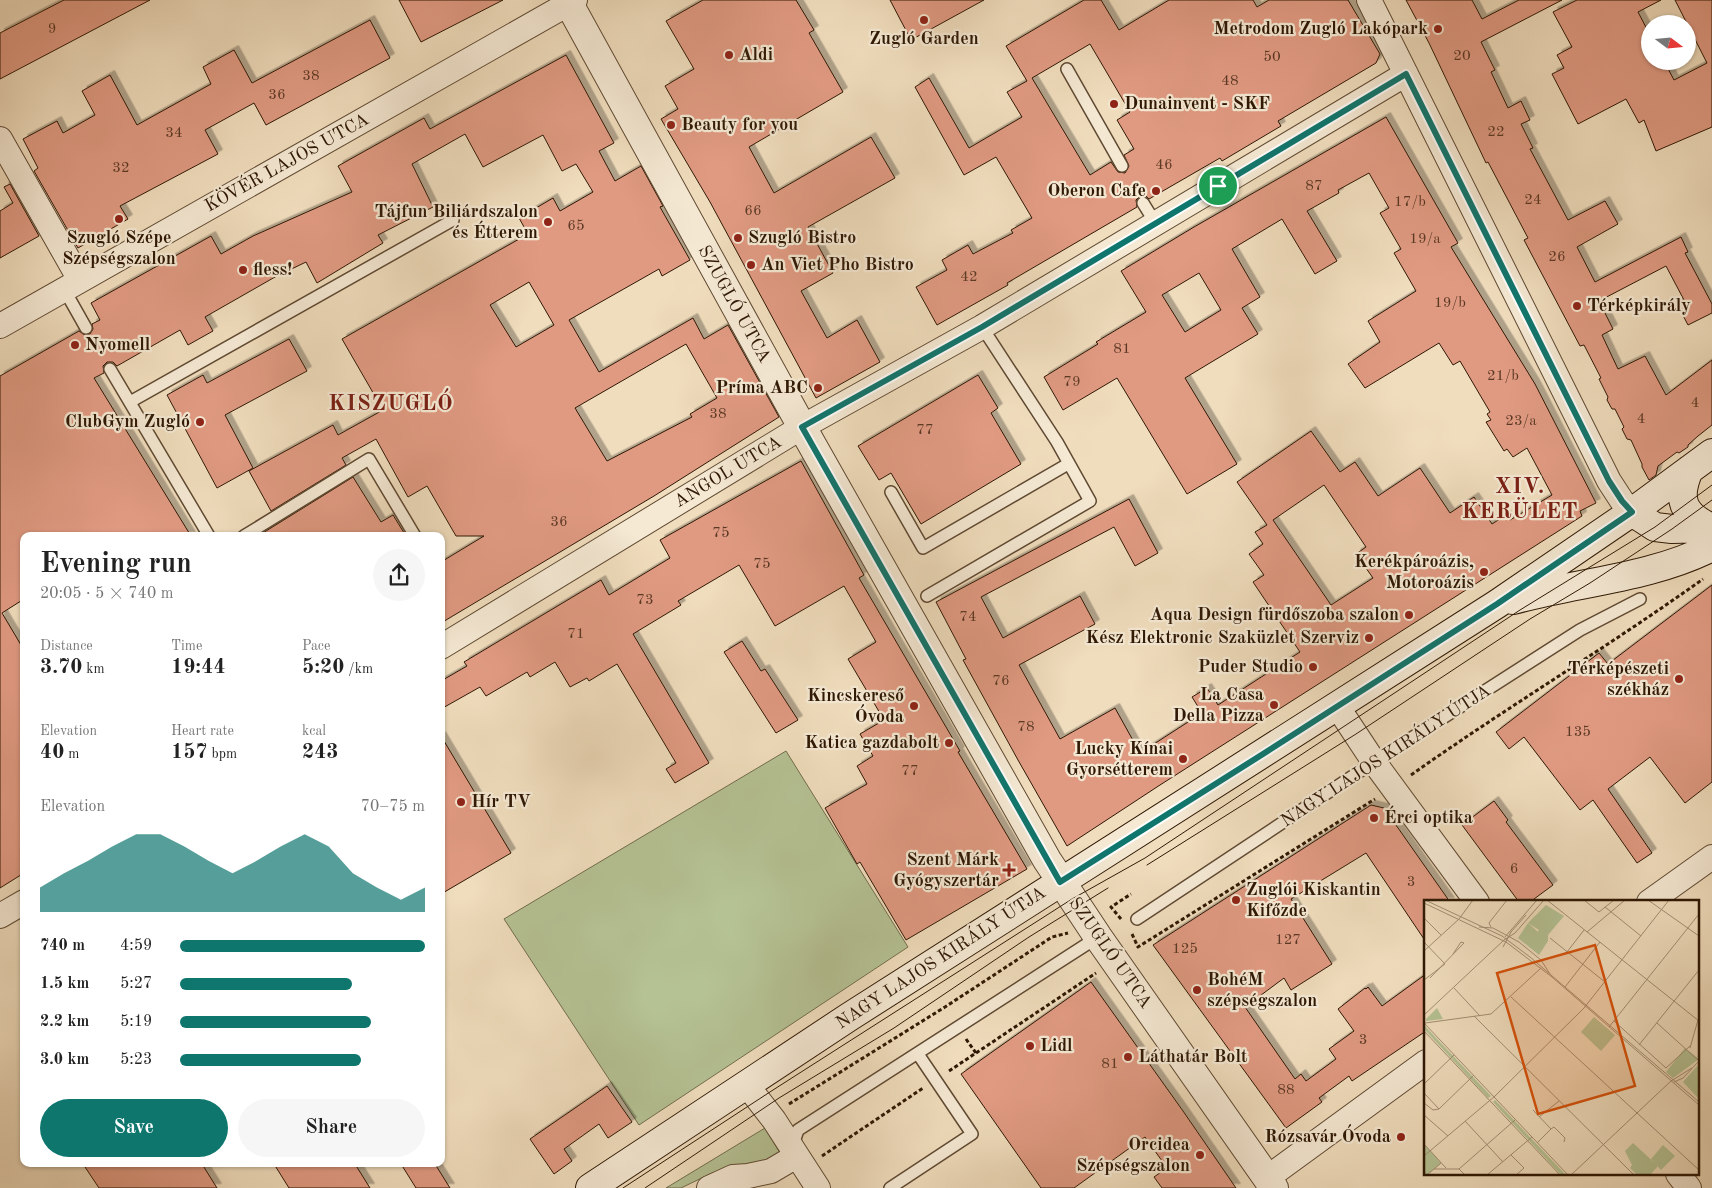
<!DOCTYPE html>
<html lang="en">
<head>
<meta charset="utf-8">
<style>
  body { margin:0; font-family:"Old Standard TT",serif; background:#f6f6f6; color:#222; height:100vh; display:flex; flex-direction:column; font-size:19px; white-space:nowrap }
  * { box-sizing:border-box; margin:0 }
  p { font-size:16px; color:#767676 }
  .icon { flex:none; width:28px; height:28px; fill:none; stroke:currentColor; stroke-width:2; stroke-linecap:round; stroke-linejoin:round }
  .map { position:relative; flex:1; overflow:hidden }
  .panel { position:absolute; left:20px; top:532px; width:425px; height:635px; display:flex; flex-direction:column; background:#fff; border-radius:10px; box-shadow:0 1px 4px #0004 }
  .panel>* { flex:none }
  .needle { width:32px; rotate:106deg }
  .tools { position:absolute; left:1641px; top:15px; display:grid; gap:10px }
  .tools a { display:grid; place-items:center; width:55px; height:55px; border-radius:50%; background:#fff; box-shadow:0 1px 4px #0004; font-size:25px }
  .pin { position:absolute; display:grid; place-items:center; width:42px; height:42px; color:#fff; margin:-21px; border:2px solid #fff; border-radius:50%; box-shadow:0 1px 5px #0007 }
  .round { display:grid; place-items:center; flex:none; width:52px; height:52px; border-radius:26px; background:#f6f6f6 }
  .summary { display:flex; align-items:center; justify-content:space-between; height:85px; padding:0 20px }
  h1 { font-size:28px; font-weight:600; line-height:38px }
  .metrics { display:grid; grid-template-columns:repeat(3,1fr); gap:8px; height:85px; padding:5px 20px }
  .metrics div { display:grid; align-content:center }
  .metrics b { font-size:21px; font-weight:600 }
  .metrics small { font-size:14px; font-weight:400 }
  .metrics p { font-size:14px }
  .chart { height:140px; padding:10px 20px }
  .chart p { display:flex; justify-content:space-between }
  .chart svg { width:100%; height:90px; margin-top:5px; fill:#0f766e; opacity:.7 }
  .action { display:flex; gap:10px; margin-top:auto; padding:10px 20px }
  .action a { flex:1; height:58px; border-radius:30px; background:#0f766e; color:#fff; font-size:20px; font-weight:600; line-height:58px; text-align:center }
  .action a+a { background:#f6f6f6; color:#222 }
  ul { padding:0 20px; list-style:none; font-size:16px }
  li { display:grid; grid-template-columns:80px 60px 1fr; align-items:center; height:38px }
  li i { height:12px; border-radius:6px; background:#0f766e }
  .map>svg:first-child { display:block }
  .green { fill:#b5c294; stroke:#726d4c }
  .building { fill:#e09a82; stroke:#2f1804; fill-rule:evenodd; filter:url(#shadow) }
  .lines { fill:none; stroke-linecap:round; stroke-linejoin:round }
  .service-casing { stroke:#5f4932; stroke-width:14 }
  .minor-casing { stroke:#5f4932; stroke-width:26 }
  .tertiary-casing { stroke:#5f4932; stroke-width:30 }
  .secondary-casing { stroke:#2f1804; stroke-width:30 }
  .path { stroke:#2f1804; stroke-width:3; stroke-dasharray:4 2.5; stroke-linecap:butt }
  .service { stroke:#f5e9d4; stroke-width:11 }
  .minor { stroke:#f5e9d4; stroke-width:24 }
  .tertiary { stroke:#f5e9d4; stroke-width:28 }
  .secondary { stroke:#f5e9d4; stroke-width:28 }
  .tram { stroke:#2f1804; stroke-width:1 }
  .route-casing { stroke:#fff; stroke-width:10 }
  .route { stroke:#0f766e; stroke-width:6 }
  .poi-dot { fill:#8f2418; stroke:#f5e9d4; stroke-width:2 }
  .labels { text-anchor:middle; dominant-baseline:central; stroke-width:4.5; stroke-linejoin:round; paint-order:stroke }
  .number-label { font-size:15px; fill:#5b3824 }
  .poi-label { font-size:18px; font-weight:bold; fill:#2f1804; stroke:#f5e9d4; text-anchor:end }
  .street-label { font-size:18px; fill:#2f1804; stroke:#f5e9d4 }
  .district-label { font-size:22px; font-weight:bold; letter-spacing:1px; fill:#7a1f14; stroke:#f5e9d4 }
  .inset-road { fill:none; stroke:#a38e73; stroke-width:1 }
  .view { fill:#d6520b; fill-opacity:0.15; stroke:#d6520b; stroke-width:2.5 }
  .inset-edge { fill:none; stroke:#2f1804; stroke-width:2.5 }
</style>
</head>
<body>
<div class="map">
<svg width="1712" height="1188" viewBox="0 0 1712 1188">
  <defs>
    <filter id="shadow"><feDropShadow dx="4.5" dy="-4.5" stdDeviation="0" flood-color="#0004"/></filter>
  </defs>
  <rect width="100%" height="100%" fill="#f0ddbd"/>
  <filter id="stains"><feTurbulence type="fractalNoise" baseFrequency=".004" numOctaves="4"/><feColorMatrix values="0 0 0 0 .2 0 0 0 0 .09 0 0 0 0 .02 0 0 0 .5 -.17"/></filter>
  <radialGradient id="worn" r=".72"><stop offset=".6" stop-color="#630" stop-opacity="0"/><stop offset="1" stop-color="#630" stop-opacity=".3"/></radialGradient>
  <path class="green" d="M786,751l122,196 -269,178 -135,-206z
    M765,1128l15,25 -3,8 -41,6 -24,6 -31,15h-15z"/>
  <path class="building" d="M64,0h86l-150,79v-46z
    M399,0h104l-82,42z
    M703,0h93l18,30 -5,3 34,59 -94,55 25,46 97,-56 24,41 -87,49 25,46 -32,18 26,47 30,-18 23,42 -64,36 -106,-196 -49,-83 17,-10 -13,-23 29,-17 -28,-48z
    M890,0h94l-73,40z
    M1084,0h17l18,30 50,-30h84l4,7 12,-7h79l32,54 -4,9 -98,58 3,5 -59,35 -2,-3 -71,41 -3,-3h-6l-4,4 1,7 -130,76 1,2 -71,40 -21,-38 31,-17 -5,-10 26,-15 5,9 40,-21 -2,-3 21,-12 -36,-61 -32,18 -49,-88 14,-9 40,70 53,-31 -15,-25 20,-11 -21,-35zM1090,44l40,68 -13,8 17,29 -10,6 5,11 -4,7 -7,-1 -7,-10 -21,13 -58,-97z
    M1406,0h66l10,19 37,-19h43l-81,42 14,28 -4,2 17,36 13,-7 9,19 -9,4 12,24 -3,1 38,71 37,-19 13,23 -41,23 18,35 86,-45 7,15 -3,1 27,51v9l-24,12 -11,-21 7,-4 -18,-34 -67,35 14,28 -11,6 16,34 27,-13 21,39 46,-35v65l-14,11 -10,9v2l-9,6 -2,-1 -19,14 -2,9 -7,5 -7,-13v-3l-11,-24 -4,-1 -5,-10 2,-2 -9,-18h-3l-5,-9 1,-3 -9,-18 2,-1 -17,-33 -4,1 -56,-106 4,-2 -40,-76 -2,1 -57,-120z
    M1577,0h84l-23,12 12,23v26h14l10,19 33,-17 -32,-63h37v127l-56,24 -12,-31 -5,3 -13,-24 -48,25 -26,-50 12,-6 -7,-13 15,-8 -19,-35z
    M370,20l20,38 -124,67 -12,-22 -49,27 13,24 -98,52 8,13 -50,29 -44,-77 4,-3 -15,-29 34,-18 6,12 32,-18 -13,-24 28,-16 27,50 74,-41 -8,-17 31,-17 18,33z
    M566,55l48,88 -15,8 16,30 26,-15 22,40 -3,1 30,53 -28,16 -3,-7 -90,51 30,52 94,-54 11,21 24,-14 51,92 -125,79 -213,127v-61l43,-26h-28l-29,-50 -19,11 -32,-58 -34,19 4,7 -75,46 -22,-40 84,-46 5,10 45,-25 -41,-71 186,-105 -9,-16 34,-20 7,13 33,-19 -17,-28 -14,7 -19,-36 -60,32 -18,-33 -53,30 21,43 -55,28 5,8 -66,40 -11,-21 -31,15 -70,40 8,14 -25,14 -8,-15 -63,36 -4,-4h-6l-4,4 1,7 -10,5 97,158h-167v63l-22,14 22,37v223l-24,15v-512l79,-45 6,4 5,-1 3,-5 -1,-5 8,-4 -9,-17 120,-67 10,18 32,-18 99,-44 -14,-26 86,-48 6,11zM529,282l25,43 -38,22 -26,-42zM686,344l31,54 -27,16 2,3 -85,44 -32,-53z
    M1386,117l72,126 -7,4 84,137 61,119 -16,8 2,5 -422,269 -93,61 -49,-86 -55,-100 3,-1 -30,-57 193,-103 29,54 -23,13 -21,-39 -133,70 22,41 77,-42 15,28 -76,41 41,74 55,-31 25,45 62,-40 -10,-16 15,-9 11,17 82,-53 -47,-70 11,-7 -15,-21 14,-10 -8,-12 12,-7 -30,-43 74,-51 29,41 15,-10 23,34 42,-28 30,45 24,-16 18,27 14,-9 4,5 42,-25 -25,-47 -14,9 -6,-8 -3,2 -18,-29 5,-2 -4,-6 3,-2 -30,-51 -7,4 -14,-22 -74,45 -17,-24 32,-22 -12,-21 48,-30 -22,-38 7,-4 -21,-36 9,-5 -20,-35 -31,17 1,3 -32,18 30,50 -22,13 -33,-55 -50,30 28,48 -18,11 16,26 -73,44 52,86 -50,30 -70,-116 -54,32 -19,-33 54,-33 -2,-2 50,-30 -25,-41 73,-44zM1199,273l22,37 -36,22 -23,-37zM1324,485l42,62 -10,7 17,24 -42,27 -58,-85z
    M10,184l29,52 -39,22v-47l13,-8 -9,-16z
    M289,339l18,32 -82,44 28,53 -36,20 -50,-93 36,-20 4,8z
    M978,375l20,33 -7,5 30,51 -100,60 -30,-51 -12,7 -21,-34z
    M801,461l63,114 -5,3 101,173 -2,1 69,117 -121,71 -46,-78 -3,2 -32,-56 42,-24 -10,-18 16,-10 -13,-22 24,-14 -36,-61 28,-17 -32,-56 -69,40 -36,-61 -61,36 3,4 -48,29 76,129 -34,20 -9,-14 10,-6 -59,-99 -28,17 -2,-3 -17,9 -15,-25 -25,15 -3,-5 -41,24 -6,-9 -39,22v-28l26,-15 -3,-4 137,-82 8,15 61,-37 -10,-18z
    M353,477l28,45 12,-7 13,21h-148z
    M1712,585v197l-27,21 -35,-46 -42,32 44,64 -15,10 -44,-63 -13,10 -56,-73 -15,12 -13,-17 103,-79 9,11z
    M742,641l19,30 4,-2 33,51 -22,13 -52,-81z
    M441,736l70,117 -70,41z
    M1494,801l14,19 -2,2 47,63 -23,17h-11l-57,-77z
    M1371,805l13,3 66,94h-24v40l-60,-89 -75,46 41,65 -41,26 -7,-12 -39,29 50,72 6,-5 5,7 30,-22 -7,-10 25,-18 -16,-22 27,-21 1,1 2,-2 14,19 44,-32v57l-74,50 -3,-5 -30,22 3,4 -36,26 -133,-183z
    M1091,982l92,129 53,77h-74l-8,-11 13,-9 -22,-31 -71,51h-33l-80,-114z
    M607,1086l25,36 -24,16 -9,-14 -35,25 8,12 -18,13 -24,-35z
    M83,1164h119l15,24h-118z
    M274,1164h81l15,24h-81z
    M401,1164h34l15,24h-34z"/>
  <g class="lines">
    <defs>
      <path id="service" d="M1067,69l55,97
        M1143,203l13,21
        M64,289l22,39
        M110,369l99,167
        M130,402l323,-182
        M891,492l32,56 145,-84
        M244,536l125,-77 46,77
        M927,596l163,-95 -33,-59 -75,-115
        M1137,919l237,-157 206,-132 60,-31
        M796,1149l-1,-10 3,-9 300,-193
        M890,1188l82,-54 -54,-80"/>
      <path id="minor" d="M1369,0l240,481 13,20 10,11
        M0,139l80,141
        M0,326l575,-326
        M441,647l361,-220 180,-100 424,-253
        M1337,706l37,56 103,140
        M1649,902l63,-45
        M0,916l24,-14
        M746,1084l28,36 44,68
        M1678,1174l11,14
        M1267,1178l159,-116
        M709,1188l24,-11 15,-1 23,-5 17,-10 8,-7"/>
      <path id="tertiary" d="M567,0l235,427 245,433 51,77 176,251"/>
      <path id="secondary" d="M1689,470c-13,30 -6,45 23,58
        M1632,512l23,15 17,2 39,-1
        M1513,600c66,-18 138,-22 199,-53
        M590,1188l259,-171 648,-413 135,-92 80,-59"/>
    </defs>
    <use href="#service" class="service-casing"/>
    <use href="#minor" class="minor-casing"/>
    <use href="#tertiary" class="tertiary-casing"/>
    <use href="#secondary" class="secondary-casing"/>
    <path class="path" d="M1411,775c96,-68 197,-128 292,-196
      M1121,919l-10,-12 20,-13
      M1132,934l6,13 237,-148
      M966,1039l10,14
      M949,1071l147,-98
      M789,1104l156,-97 107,-70 16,-4
      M822,1156l101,-68"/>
    <use href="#service" class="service"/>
    <use href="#minor" class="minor"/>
    <use href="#tertiary" class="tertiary"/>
    <use href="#secondary" class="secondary"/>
    <path class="tram" d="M1147,865l209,-131 174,-115 60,-36 82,-54 40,-29
      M623,1188l150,-98 299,-191 73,-41 375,-248 135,-83 57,-42
      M645,1188l134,-90 115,-70 135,-91 79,-49"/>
  </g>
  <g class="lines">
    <defs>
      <path id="route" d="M1406,74l203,407 13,20 10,11 -135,92 -234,150 -203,128 -258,-455 180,-100z"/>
    </defs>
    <use href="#route" class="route-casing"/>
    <use href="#route" class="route"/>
  </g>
  <g class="poi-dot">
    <circle cx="924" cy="20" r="5"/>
    <circle cx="1438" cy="29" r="5"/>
    <circle cx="729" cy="55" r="5"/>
    <circle cx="1114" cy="104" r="5"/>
    <circle cx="671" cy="125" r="5"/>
    <circle cx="1156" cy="191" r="5"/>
    <circle cx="119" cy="219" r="5"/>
    <circle cx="548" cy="222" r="5"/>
    <circle cx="738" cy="238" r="5"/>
    <circle cx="751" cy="265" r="5"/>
    <circle cx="243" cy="270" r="5"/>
    <circle cx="1577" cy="306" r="5"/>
    <circle cx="75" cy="345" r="5"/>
    <circle cx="818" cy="388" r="5"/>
    <circle cx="200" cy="422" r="5"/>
    <circle cx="1484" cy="572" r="5"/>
    <circle cx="1409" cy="615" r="5"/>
    <circle cx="1369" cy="638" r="5"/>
    <circle cx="1313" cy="667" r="5"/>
    <circle cx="1679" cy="679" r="5"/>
    <circle cx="1274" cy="705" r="5"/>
    <circle cx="914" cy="706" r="5"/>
    <circle cx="949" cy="743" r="5"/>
    <circle cx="1183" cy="759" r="5"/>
    <circle cx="461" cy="802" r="5"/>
    <circle cx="1374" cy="818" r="5"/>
    <path d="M1006.5 862.5h5v5h5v5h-5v5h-5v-5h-5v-5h5z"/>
    <circle cx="1236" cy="900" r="5"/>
    <circle cx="1197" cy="990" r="5"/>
    <circle cx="1030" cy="1046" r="5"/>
    <circle cx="1128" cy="1057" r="5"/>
    <circle cx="1401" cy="1137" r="5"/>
    <circle cx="1200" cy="1155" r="5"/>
  </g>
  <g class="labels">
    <g class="number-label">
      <text x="52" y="29">9</text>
      <text x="1462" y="56">20</text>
      <text x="1272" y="57">50</text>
      <text x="311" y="76">38</text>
      <text x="1230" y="81">48</text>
      <text x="277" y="95">36</text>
      <text x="1496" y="132">22</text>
      <text x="174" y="133">34</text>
      <text x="1164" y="165">46</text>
      <text x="121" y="168">32</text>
      <text x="1314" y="186">87</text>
      <text x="1533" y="200">24</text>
      <text x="1410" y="202">17/b</text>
      <text x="753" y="211">66</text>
      <text x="576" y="226">65</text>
      <text x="1425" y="239">19/a</text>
      <text x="1557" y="257">26</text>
      <text x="969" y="277">42</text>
      <text x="1450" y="303">19/b</text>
      <text x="1122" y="349">81</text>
      <text x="1503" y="376">21/b</text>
      <text x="1072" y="382">79</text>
      <text x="1695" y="403">4</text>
      <text x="718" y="414">38</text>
      <text x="1641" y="419">4</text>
      <text x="1521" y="421">23/a</text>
      <text x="925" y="430">77</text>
      <text x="559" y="522">36</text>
      <text x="721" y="533">75</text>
      <text x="762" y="564">75</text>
      <text x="645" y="600">73</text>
      <text x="968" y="617">74</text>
      <text x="576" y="634">71</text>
      <text x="1001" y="681">76</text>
      <text x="1026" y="727">78</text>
      <text x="1578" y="732">135</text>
      <text x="910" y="771">77</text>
      <text x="1514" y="869">6</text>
      <text x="1411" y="882">3</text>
      <text x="1288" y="940">127</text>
      <text x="1185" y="949">125</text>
      <text x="1363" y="1040">3</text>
      <text x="1110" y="1064">81</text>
      <text x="1286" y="1090">88</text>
    </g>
    <g class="poi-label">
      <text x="1428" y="29">Metrodom Zugló Lakópark</text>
      <text x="924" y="39" text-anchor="middle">Zugló Garden</text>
      <text x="739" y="55" text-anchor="start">Aldi</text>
      <text x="1124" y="104" text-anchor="start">Dunainvent - SKF</text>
      <text x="681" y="125" text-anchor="start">Beauty for you</text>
      <text x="1146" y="191">Oberon Cafe</text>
      <text x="538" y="212">Tájfun Biliárdszalon<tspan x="538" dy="21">és Étterem</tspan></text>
      <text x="119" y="238" text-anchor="middle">Szugló Szépe<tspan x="119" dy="21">Szépségszalon</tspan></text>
      <text x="748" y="238" text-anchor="start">Szugló Bistro</text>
      <text x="761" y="265" text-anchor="start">An Viet Pho Bistro</text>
      <text x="253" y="270" text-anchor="start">fless!</text>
      <text x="1587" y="306" text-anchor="start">Térképkirály</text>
      <text x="85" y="345" text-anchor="start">Nyomell</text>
      <text x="808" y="388">Príma ABC</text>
      <text x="190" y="422">ClubGym Zugló</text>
      <text x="1474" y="562">Kerékpároázis,<tspan x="1474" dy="21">Motoroázis</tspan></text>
      <text x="1399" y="615">Aqua Design fürdőszoba szalon</text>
      <text x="1359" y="638">Kész Elektronic Szaküzlet Szerviz</text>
      <text x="1303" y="667">Puder Studio</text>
      <text x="1669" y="669">Térképészeti<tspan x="1669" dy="21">székház</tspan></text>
      <text x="1264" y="695">La Casa<tspan x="1264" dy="21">Della Pizza</tspan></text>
      <text x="904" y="696">Kincskereső<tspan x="904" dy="21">Óvoda</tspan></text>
      <text x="939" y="743">Katica gazdabolt</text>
      <text x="1173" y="749">Lucky Kínai<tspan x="1173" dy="21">Gyorsétterem</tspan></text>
      <text x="471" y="802" text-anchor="start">Hír TV</text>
      <text x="1384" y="818" text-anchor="start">Érci optika</text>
      <text x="999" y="860">Szent Márk<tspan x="999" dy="21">Gyógyszertár</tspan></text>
      <text x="1246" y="890" text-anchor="start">Zuglói Kiskantin<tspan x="1246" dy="21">Kifőzde</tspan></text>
      <text x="1207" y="980" text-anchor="start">BohéM<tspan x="1207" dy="21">szépségszalon</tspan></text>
      <text x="1040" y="1046" text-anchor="start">Lidl</text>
      <text x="1138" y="1057" text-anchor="start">Láthatár Bolt</text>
      <text x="1391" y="1137">Rózsavár Óvoda</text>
      <text x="1190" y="1145">Orcidea<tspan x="1190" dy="21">Szépségszalon</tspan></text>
    </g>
    <g class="street-label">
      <text transform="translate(287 163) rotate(-29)">KÖVÉR LAJOS UTCA</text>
      <text transform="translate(734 304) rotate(61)">SZUGLÓ UTCA</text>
      <text transform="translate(728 472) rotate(-31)">ANGOL UTCA</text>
      <text transform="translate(1386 756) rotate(-33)">NAGY LAJOS KIRÁLY ÚTJA</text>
      <text transform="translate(1110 953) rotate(55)">SZUGLÓ UTCA</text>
      <text transform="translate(941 958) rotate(-33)">NAGY LAJOS KIRÁLY ÚTJA</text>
    </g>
    <g class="district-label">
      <text x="391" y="404">KISZUGLÓ</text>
      <text x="1520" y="487">XIV.<tspan x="1520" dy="25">KERÜLET</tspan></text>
    </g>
  </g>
  <g transform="translate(1424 900)">
    <rect width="275" height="275" fill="#f0ddbd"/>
    <path d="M104,23l20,18 -9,14 -21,-17zM170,117l21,18 -14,16 -20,-19zM0,125l67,71 -3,2 -64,-69zM261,148l14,11 -26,19 -7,-6zM71,200l70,74 -4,1 -68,-73zM209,243l25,23 -8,9h-13l-7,-7 2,-3 -7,-14z" fill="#b5c294"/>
    <path d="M122,5l18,11 -16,19v6l-3,1 -5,-8 -8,9 -2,-2 9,-11 -11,-7zM13,108l6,11 -17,2v-2zM275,164v35l-16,-17zM0,244l17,19 -14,12h-3zM239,245l12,11 -14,14 -10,-11z" fill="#b5c294"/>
    <path class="inset-road" d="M1,0l77,36 28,21 169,145M123,0l152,121M160,0l15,12 15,-12M224,0l51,36M0,3l82,39 46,35 147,128M181,7l36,29M0,18l17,17M55,27l14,1 26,14 22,18 9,14M67,27l-2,-4 18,-23M163,32l38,-32M81,37l32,-37M126,38l55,44M0,42l21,22 -21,16M79,47l8,-15 15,-17M0,51l35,-32 14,-19M143,52l17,-22M6,78l34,-35 -3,-1 -8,12M141,87l35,-45M30,88l26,28M87,97l188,173M0,115l80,-75 11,-7 29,-33M50,116l160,159M190,121l52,47 24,-22M0,123l144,152M1,123l66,-9 50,-46M233,123l42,38M185,127l90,-113M0,131l136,144M215,145l60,-75M266,148l8,-28M250,182l9,-4 16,-17M0,184l30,-29M0,193l15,16M0,203l9,7 6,-1M15,209l35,-34M109,210l18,19 3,-2 11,11 -1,4M0,215l24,21M115,217l20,-16M41,221l38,41M113,243l14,-14M0,244l22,24M87,255l13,13 -8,7M0,256l71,-60 89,-88 85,-108M10,269h25l6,6M35,269l56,-49M3,275l14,-12M63,275l45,-38M147,275l100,-94 21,-13"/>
    <path class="view" d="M171,45l40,141 -97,28 -41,-141z"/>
    <rect width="275" height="275" class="inset-edge"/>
  </g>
  <rect width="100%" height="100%" filter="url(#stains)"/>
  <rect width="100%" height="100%" fill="url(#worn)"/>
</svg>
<div class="tools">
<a><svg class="needle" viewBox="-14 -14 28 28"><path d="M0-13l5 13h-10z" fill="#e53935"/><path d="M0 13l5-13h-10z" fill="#767676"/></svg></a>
</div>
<div class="pin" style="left:1218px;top:186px;background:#1e9e55"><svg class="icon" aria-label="arrive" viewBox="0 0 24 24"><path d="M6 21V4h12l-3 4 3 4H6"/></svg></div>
<section class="panel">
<div class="summary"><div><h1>Evening run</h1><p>20:05 · 5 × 740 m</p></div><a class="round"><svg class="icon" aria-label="share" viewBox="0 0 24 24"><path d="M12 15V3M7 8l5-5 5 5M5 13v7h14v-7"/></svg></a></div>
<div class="metrics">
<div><p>Distance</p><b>3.70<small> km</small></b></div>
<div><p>Time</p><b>19:44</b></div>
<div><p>Pace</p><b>5:20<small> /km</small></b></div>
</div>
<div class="metrics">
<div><p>Elevation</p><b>40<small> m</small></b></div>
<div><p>Heart rate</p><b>157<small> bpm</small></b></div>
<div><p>kcal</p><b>243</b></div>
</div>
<div class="chart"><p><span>Elevation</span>70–75 m</p>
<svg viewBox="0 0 160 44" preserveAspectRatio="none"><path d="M0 44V32L10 25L20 19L30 12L40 6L50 6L60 12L70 19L80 25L90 19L100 12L110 6L120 12L130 25L140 32L150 38L160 32V44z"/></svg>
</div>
<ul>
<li><b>740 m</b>4:59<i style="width:100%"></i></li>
<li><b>1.5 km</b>5:27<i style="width:70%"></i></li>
<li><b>2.2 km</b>5:19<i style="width:78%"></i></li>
<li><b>3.0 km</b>5:23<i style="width:74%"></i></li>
</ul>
<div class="action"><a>Save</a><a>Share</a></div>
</section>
</div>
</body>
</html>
